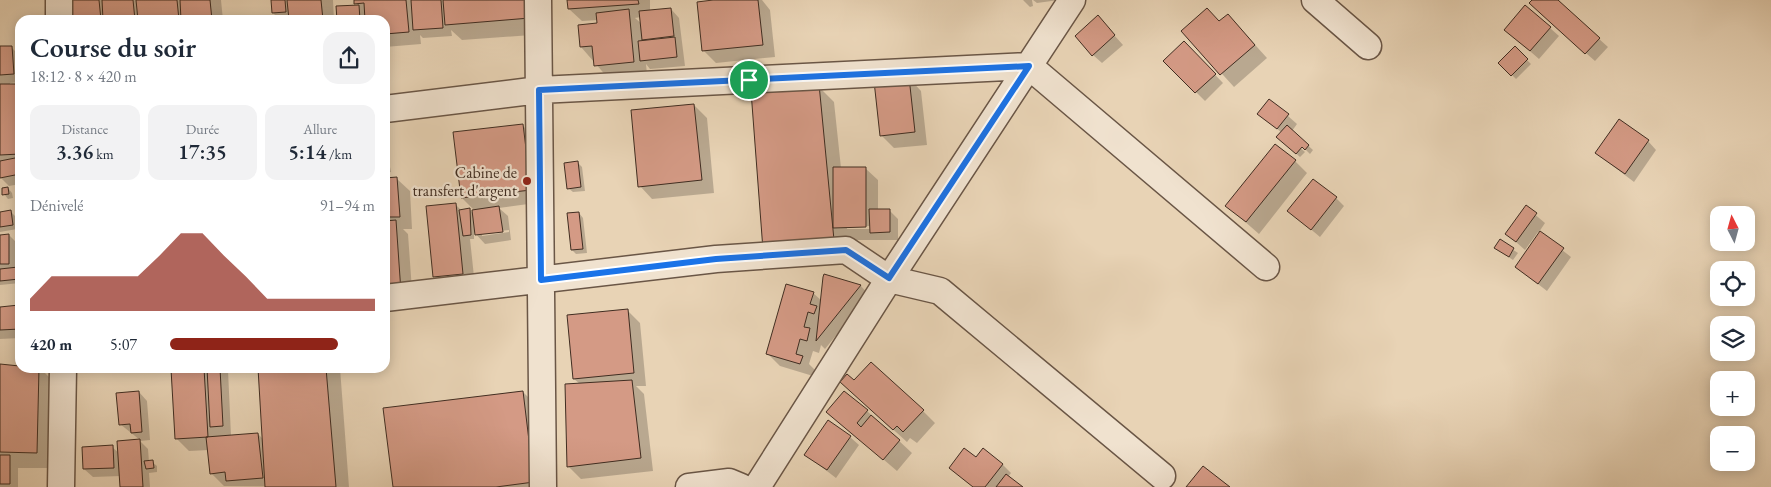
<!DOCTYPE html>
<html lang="fr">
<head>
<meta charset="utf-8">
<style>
  body { margin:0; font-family:"EB Garamond",serif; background:#f2f2f3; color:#1f2937; height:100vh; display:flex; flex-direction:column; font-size:19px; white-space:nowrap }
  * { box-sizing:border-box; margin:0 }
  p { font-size:16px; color:#747a83 }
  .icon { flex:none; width:28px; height:28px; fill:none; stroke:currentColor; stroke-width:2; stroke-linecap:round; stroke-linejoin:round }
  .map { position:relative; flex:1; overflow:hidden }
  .side { position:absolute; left:15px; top:15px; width:375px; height:358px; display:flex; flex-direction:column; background:#fff; border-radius:15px; box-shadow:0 2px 12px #0003 }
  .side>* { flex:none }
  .needle { width:32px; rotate:354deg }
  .controls { position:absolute; left:1710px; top:206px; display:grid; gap:10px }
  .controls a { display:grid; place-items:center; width:45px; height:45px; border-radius:10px; background:#fff; box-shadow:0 2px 12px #0003; font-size:25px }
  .pin { position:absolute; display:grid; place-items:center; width:42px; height:42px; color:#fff; margin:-21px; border:2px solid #fff; border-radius:50%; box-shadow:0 1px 5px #0007 }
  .round { display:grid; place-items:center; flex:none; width:52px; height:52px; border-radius:15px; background:#f2f2f3 }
  .head { display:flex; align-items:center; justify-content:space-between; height:85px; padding:0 15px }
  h1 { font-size:28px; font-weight:600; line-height:38px }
  .figures { display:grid; grid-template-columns:repeat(3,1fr); gap:8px; height:85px; padding:5px 15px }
  .figures div { display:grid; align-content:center; border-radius:12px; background:#f2f2f3; text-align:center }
  .figures b { font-size:21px; font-weight:600 }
  .figures small { font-size:14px; font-weight:400 }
  .figures p { font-size:14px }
  .chart { height:140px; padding:10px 15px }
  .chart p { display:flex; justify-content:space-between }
  .chart svg { width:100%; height:90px; margin-top:5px; fill:#8f2418; opacity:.7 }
  ul { padding:0 15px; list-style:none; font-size:16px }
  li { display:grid; grid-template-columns:80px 60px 1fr; align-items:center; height:38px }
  li i { height:12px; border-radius:6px; background:#8f2418 }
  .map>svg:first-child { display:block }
  .shadow { fill:#0003; fill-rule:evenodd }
  .building { fill:#d49a85; stroke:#402d21 }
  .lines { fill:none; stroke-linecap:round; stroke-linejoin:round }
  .minor-casing { stroke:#6a5646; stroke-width:29 }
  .minor { stroke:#f0e2cf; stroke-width:26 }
  .route-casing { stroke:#fff; stroke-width:10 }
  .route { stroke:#1a73e8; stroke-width:6 }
  .poi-dot { fill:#8f2418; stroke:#f0e2cf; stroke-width:2 }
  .labels { text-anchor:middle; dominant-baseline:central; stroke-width:4.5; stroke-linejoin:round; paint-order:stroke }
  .poi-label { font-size:16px; fill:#402d21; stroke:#f0e2cf; text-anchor:end }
</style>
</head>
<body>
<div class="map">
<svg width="1771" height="487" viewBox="0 0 1771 487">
  <rect width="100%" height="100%" fill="#e8d3b5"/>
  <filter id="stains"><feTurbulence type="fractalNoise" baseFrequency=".004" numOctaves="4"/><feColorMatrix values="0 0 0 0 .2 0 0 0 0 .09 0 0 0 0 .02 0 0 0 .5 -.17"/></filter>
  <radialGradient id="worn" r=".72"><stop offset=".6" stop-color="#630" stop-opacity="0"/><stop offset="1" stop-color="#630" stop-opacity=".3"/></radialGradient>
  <path class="shadow" d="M62,0h159l2,20h-160z
    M272,0h61l1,20h-44v-4l-13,1 -4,-4z
    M355,0h187l3,34 -83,6 -11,-10 1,6 -29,2 -3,-3 1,9 -36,3v-27h-47l20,-14z
    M568,0h82v12l21,-3 8,9 6,48 -35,3 -4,-5 1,10 -39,4 -27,-31 -2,-21 19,-2v-4l-16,1 -13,-12zM641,17l1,7 -7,-6z
    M726,0h36l8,10 5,47 -59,6 -13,-13z
    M1023,0h9l1,6 -3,1z
    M1033,0h26l-22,3z
    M1533,0h23l52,47 -13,14 -56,-49z
    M1228,15l39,43 -33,29 -51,-56 37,-9z
    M1106,26l17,19 -21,18 -9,-8z
    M1550,28l9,8 -20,23 -24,-21z
    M1184,43l39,40 -18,18 -40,-40z
    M11,47l9,9v26l-10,1v2h10v99l-11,2 -9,-9v-129z
    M1515,48l16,16 -15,15 -16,-16z
    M909,78l12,13 6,54 -33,3 -13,-13z
    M818,86l16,16 7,66h24l13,12v30h11l9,9v21h-50l-68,26zM847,226h26v3h-26z
    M1270,100l27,24 -5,7 21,19 -3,4 -12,-12 -2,2 9,8 -5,5 -18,-16v-8l-23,-19z
    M694,105l13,13 7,75 -62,6 -12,-13z
    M522,125l13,13 8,64 -44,6 9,8 3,24 -26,4 -11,-12v7h-4l5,47 -28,3 -13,-13 21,-72 7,7 8,-1 4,4 1,-3 -13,-13 -7,-65zM509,230v2l-27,4v-3z
    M385,141l6,31 -6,1z
    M1648,141l8,9 -22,32 -38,-29z
    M1295,161l12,12 -48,61 -32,-28z
    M578,163l4,4 3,24 -12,1 -5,-4z
    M385,179h12l13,12 2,38h-9l5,5 5,70 -28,2z
    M8,188l4,5 1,5 -5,1 -4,-5z
    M1336,198l8,8 -24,31 -31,-26z
    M1526,207l19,16 -6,9 32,25 -24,34 -31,-24 24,-34 -2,-1 -13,18 -18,-16z
    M11,212l4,4 2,13 -17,3v-19z
    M579,213l4,5 4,35 -11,1 -4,-4z
    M9,235l9,9 2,39 -20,2v-49z
    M1500,241l18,12 -5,7 -18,-12z
    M825,276l36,10 8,9 -44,54 -4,-4 -2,8 -6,-2 -4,13 6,6 -2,6 -33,-10 -12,-12 45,-61 9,8z
    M19,306l1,32 -20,1v-31z
    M627,310l13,13 6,63h-10l8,8 9,77 -72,8 -13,-13 12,-82 -6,-5z
    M0,365l40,3 14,14 -2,86h-34v19h-18z
    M181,368h44l3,2 3,66 27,-2 5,5 -4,-71h81l9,119 -125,-1 -13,-13 -2,-23 -20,1 -13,-13z
    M854,382l69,29 12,12 -18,20 -7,-5 -3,4 -53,-48z
    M139,392l8,9 3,39 -10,1 8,8 1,13h3l5,4v6l-8,1 1,14h-28l-1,-11 -28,1 -9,-8 28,-22 8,7 20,-14 -20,-16z
    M523,392l16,16 9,79h-154z
    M867,411l45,42 -15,18 -69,-59z
    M850,437l9,8 -23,33 -30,-23z
    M983,450l20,15 8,8 -3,4 13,10h-48l-22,-19 25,-9z"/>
  <path class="building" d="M61,0h38l2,20h-39z
    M102,0h31l2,20h-32z
    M136,0h41l2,20h-41z
    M180,0h30l2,20h-31z
    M271,0h14l1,12 -14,1z
    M287,0h34l2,20h-34z
    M354,0h52l3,32 -24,2v-14h-20l-1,-17 -10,1z
    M411,0h30l2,28 -30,2z
    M443,0h85l2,18 -85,7z
    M567,0h71l1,4 -71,5z
    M713,0h45l5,45 -61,6 -5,-49z
    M1532,0h26l42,38 -15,16 -56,-51z
    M359,5l1,15h-23l-1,-14z
    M1525,5l26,22 -21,24 -26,-21z
    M671,8l3,28 -32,4 -3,-29z
    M1207,8l12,13 9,-7 27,31 -35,30 -39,-44z
    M629,9l5,53 -40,4 -2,-20 -12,1 -2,-22 19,-2 -1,-10z
    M1098,15l17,20 -23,21 -17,-20z
    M675,37l2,20 -37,4 -2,-20z
    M1184,41l32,33 -21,19 -32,-32z
    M0,46h12l2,28 -14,1z
    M1515,46l13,13 -17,17 -13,-13z
    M909,77l6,55 -35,4 -6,-55z
    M0,84h20v70l-20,1z
    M819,84l15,156 -71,10 -12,-159z
    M1269,99l20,15 -12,15 -20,-15z
    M694,104l8,76 -64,7 -7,-77z
    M1619,119l30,21 -24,34 -30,-21z
    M523,124l8,66 -70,8 -8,-66z
    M1287,125l22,20 -4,5 -3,-3 -6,7 -20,-17z
    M1275,144l21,16 -50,62 -21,-16z
    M20,157v17l-20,4v-17z
    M578,161l3,26 -14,2 -3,-26z
    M833,167h33v60l-33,1z
    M397,177l3,40h-15v-39z
    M1313,179l24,18 -26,33 -24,-19z
    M8,187l1,7 -7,1v-7z
    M456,203l7,71 -30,3 -7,-71z
    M1526,205l11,8 -21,29 -11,-8z
    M499,206l4,26 -28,3 -3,-25z
    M470,208l1,27 -8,1 -4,-26z
    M869,209h21v23l-20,1z
    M11,210l2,15 -13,2v-15z
    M579,212l4,37 -12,1 -4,-37z
    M396,220l5,72 -16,1v-72z
    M1540,231l24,17 -26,36 -23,-17z
    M9,234v30h-9v-29z
    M1500,239l14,9 -5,9 -15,-9z
    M18,267l1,12 -19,2v-12z
    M824,274l37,11 -45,56 7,-64z
    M786,284l28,8 -4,12 7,2 -3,8 -6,-2 -4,15 6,1 -3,13 -7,-2 -4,15 7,2 -3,8 -34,-10z
    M19,305l1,24 -20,1v-23z
    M628,309l6,64 -61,6 -6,-64z
    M871,362l53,48 -21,22 -6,-6 -4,4 -53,-48 7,-8 7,6z
    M0,364l39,4 -2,85 -37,-1z
    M207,368h13l3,58 -13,1z
    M258,368h68l10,119h-71z
    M180,369l24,-1 4,69 -33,2 -4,-70z
    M632,380l9,78 -74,9 -2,-83z
    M139,391l3,41 -11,1 -1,-9 -11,1 -3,-32z
    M523,391l11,91 -38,5h-103l-10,-79z
    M844,391l24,19 -11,13 4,4 10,-12 29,25 -17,20 -57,-48z
    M828,420l23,16 -24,34 -23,-15z
    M258,433l5,45 -37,3 -1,-9 -15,2 -4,-37z
    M140,439l3,48h-23l-3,-46z
    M113,445l1,23 -31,1 -1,-22z
    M964,448l12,9 7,-9 20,16 -18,23h-12l-24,-19z
    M0,455h10v29h-10z
    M153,460l1,8 -8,1 -2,-8z
    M1203,466l27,21h-44z
    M1006,474l17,13h-27z"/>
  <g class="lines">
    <defs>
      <path id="minor" d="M59,0v20
        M538,0l5,487
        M1315,0l53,46
        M385,109l154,-19 490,-24 237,201
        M385,298l331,-39 130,-9 43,29 51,12 222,185
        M61,487l2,-119
        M689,487l40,-5 12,5
        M757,487l132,-208 183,-279"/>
    </defs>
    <use href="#minor" class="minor-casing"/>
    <use href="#minor" class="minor"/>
  </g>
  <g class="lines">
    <defs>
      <path id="route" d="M1029,66l-140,212 -43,-28 -130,9 -175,21 -2,-190z"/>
    </defs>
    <use href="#route" class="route-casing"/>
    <use href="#route" class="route"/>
  </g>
  <circle class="poi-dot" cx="527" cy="181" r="5"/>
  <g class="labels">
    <g class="poi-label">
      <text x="517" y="172">Cabine de<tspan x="517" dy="18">transfert d'argent</tspan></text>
    </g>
  </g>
  <rect width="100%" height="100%" filter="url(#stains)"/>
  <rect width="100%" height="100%" fill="url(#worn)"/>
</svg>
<div class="controls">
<a><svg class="needle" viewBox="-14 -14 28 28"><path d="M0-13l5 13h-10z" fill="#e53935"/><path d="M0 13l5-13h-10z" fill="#747a83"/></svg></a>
<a><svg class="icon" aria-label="locate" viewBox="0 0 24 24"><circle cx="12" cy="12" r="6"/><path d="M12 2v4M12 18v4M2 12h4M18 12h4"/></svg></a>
<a><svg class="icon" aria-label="layers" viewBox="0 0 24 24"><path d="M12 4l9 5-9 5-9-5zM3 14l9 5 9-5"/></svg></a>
<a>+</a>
<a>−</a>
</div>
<div class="pin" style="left:749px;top:80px;background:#1e9e55"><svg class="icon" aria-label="arrive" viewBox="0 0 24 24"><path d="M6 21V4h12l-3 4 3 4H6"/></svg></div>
<section class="side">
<div class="head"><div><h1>Course du soir</h1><p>18:12 · 8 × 420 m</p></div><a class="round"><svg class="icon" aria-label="share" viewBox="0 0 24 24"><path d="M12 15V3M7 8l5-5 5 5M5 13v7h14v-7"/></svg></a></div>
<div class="figures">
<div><p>Distance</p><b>3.36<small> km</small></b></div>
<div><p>Durée</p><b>17:35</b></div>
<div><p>Allure</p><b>5:14<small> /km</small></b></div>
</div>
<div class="chart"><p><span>Dénivelé</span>91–94 m</p>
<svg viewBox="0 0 160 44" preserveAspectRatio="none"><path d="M0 44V38L10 27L20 27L30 27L40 27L50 27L60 17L70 6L80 6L90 17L100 27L110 38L120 38L130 38L140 38L150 38L160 38V44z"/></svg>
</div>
<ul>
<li><b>420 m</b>5:07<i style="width:82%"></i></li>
</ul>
</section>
</div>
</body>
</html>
